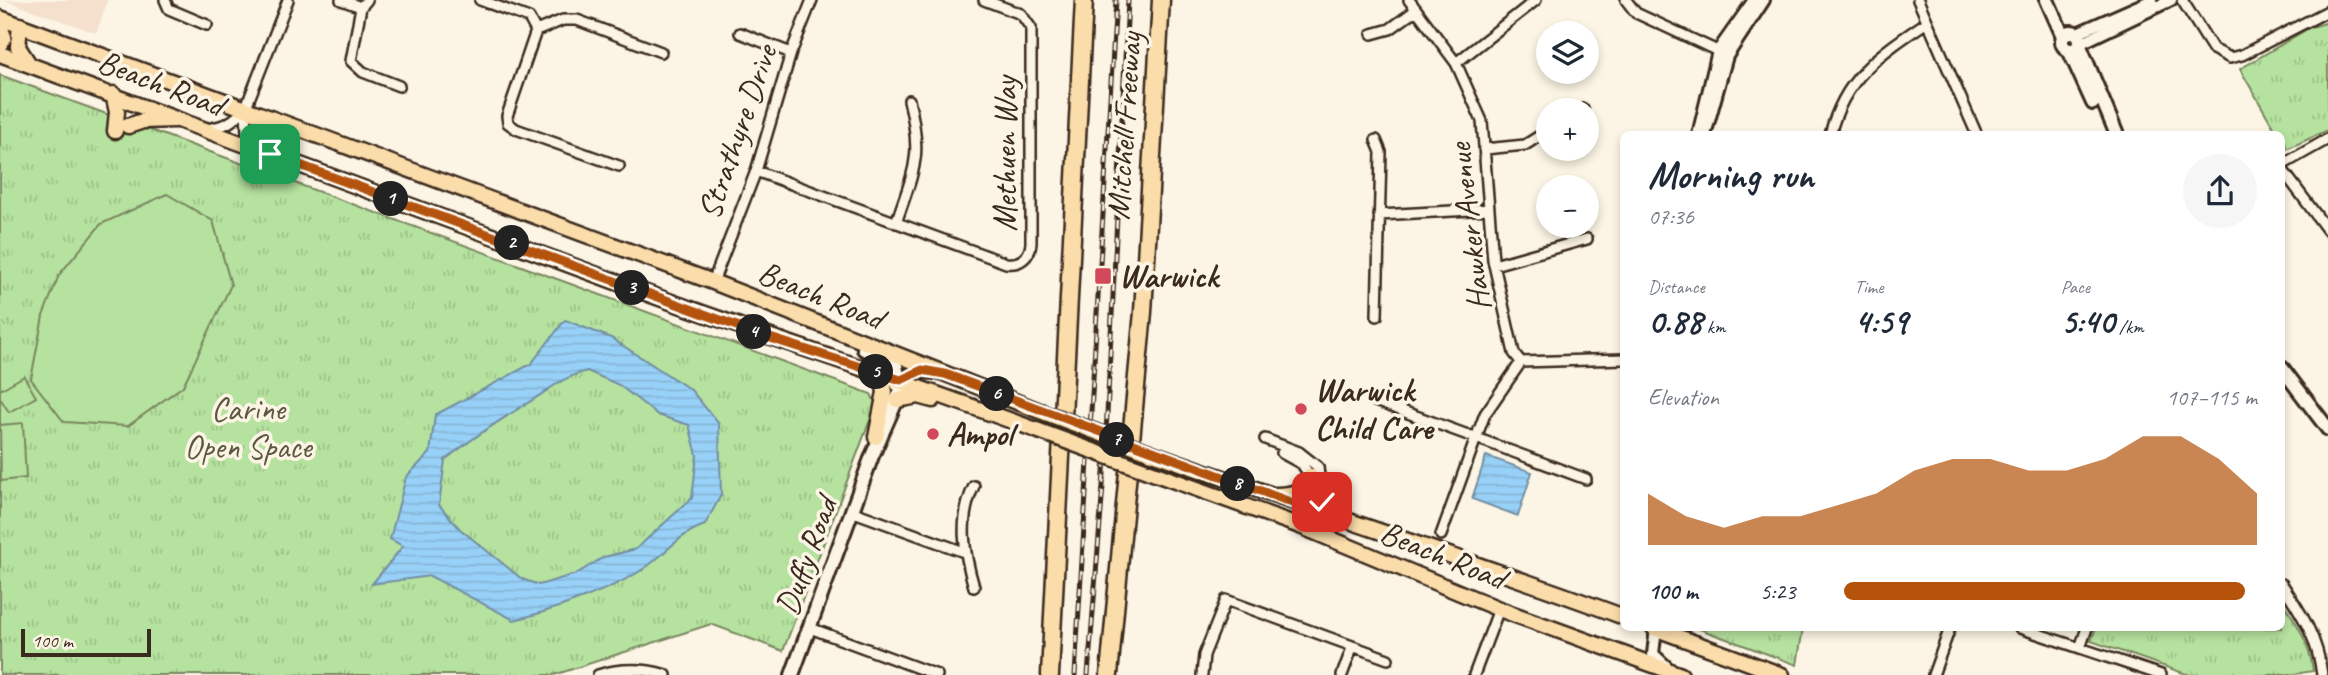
<!DOCTYPE html>
<html lang="en">
<head>
<meta charset="utf-8">
<style>
  body { margin:0; font-family:Caveat,sans-serif; background:#f6f6f7; color:#1f2937; height:100vh; display:flex; flex-direction:column; font-size:26px; white-space:nowrap }
  * { box-sizing:border-box; margin:0 }
  p { font-size:23px; color:#747a83 }
  .icon { flex:none; width:38px; height:38px; fill:none; stroke:currentColor; stroke-width:2; stroke-linecap:round; stroke-linejoin:round }
  .map { position:relative; flex:1; overflow:hidden }
  .details { position:absolute; left:1620px; top:131px; width:665px; height:500px; display:flex; flex-direction:column; background:#fff; border-radius:10px; box-shadow:0 4px 10px #0003 }
  .details>* { flex:none }
  .fabs { position:absolute; left:1536px; top:21px; display:grid; gap:14px }
  .fabs a { display:grid; place-items:center; width:63px; height:63px; border-radius:50%; background:#fff; box-shadow:0 4px 10px #0003; font-size:35px }
  .scale { position:absolute; left:21px; bottom:18px; width:130px; box-sizing:border-box; padding-left:7px; border:4px solid #3b2a1e; border-top:0; font-size:19px; line-height:24px; white-space:nowrap; color:#3b2a1e; -webkit-text-stroke:5px #fcf5e5; paint-order:stroke }
  .pin { position:absolute; display:grid; place-items:center; width:60px; height:60px; color:#fff; margin:-30px; border-radius:14px; box-shadow:0 4px 10px #0006 }
  .km { position:absolute; width:35px; height:35px; margin:-18px; border-radius:50%; background:#222; color:#fff; font-size:19px; line-height:35px; text-align:center }
  .round { display:grid; place-items:center; flex:none; width:74px; height:74px; border-radius:37px; background:#f6f6f7 }
  .head { display:flex; align-items:center; justify-content:space-between; height:119px; padding:0 28px }
  h1 { font-size:38px; font-weight:700; line-height:52px }
  .figures { display:grid; grid-template-columns:repeat(3,1fr); gap:10px; height:119px; padding:7px 28px }
  .figures div { display:grid; align-content:center }
  .figures b { font-size:35px; font-weight:700 }
  .figures small { font-size:19px; font-weight:400 }
  .figures p { font-size:19px }
  .chart { height:196px; padding:14px 28px }
  .chart p { display:flex; justify-content:space-between }
  .chart svg { width:100%; height:126px; margin-top:7px; fill:#b45309; opacity:.7 }
  ul { padding:0 28px; list-style:none; font-size:23px }
  li { display:grid; grid-template-columns:112px 84px 1fr; align-items:center; height:52px }
  li i { height:18px; border-radius:9px; background:#b45309 }
  .map>svg:first-child { display:block }
  .built { fill:#f4e0cd }
  .park { fill:url(#park-tufts); stroke:#78865e; stroke-width:2 }
  .pitch { fill:#b6e29f; stroke:#78865e; stroke-width:2 }
  .water { fill:url(#water-rules); stroke:#738ea1; stroke-width:2; fill-rule:evenodd }
  .lines { fill:none; stroke-linecap:round; stroke-linejoin:round }
  .minor-casing { stroke:#3b2a1e; stroke-width:14 }
  .tertiary-casing { stroke:#3b2a1e; stroke-width:16 }
  .secondary-casing { stroke:#3b2a1e; stroke-width:18 }
  .primary-casing { stroke:#3b2a1e; stroke-width:19 }
  .motorway-casing { stroke:#3b2a1e; stroke-width:21 }
  .minor { stroke:#fcf5e5; stroke-width:9 }
  .tertiary { stroke:#fcf5e5; stroke-width:10 }
  .secondary { stroke:#fcf5e5; stroke-width:12 }
  .primary { stroke:#fbddab; stroke-width:14 }
  .motorway { stroke:#fbddab; stroke-width:16 }
  .rail-casing { stroke:#3b2a1e; stroke-width:5 }
  .rail { stroke:#fcf5e5; stroke-width:2.5; stroke-dasharray:8; stroke-linecap:butt }
  .primary-bridge-casing { stroke:#3b2a1e; stroke-width:19; stroke-linecap:butt }
  .primary-bridge { stroke:#fbddab; stroke-width:14 }
  .route-casing { stroke:#fff; stroke-width:14 }
  .route { stroke:#b45309; stroke-width:9 }
  .poi-dot { fill:#d1495b; stroke:#fcf5e5; stroke-width:2.5 }
  .labels { text-anchor:middle; dominant-baseline:central; stroke-width:7; stroke-linejoin:round; paint-order:stroke }
  .street-label { font-size:33px; fill:#3b2a1e; stroke:#fcf5e5 }
  .poi-label { font-size:33px; font-weight:bold; fill:#3b2a1e; stroke:#fcf5e5; text-anchor:start }
  .park-label { font-size:33px; fill:#5a583e; stroke:#fcf5e5 }
</style>
</head>
<body>
<div class="map">
<svg width="2328" height="675" viewBox="0 0 2328 675">
  <defs>
    <pattern id="park-tufts" width="24" height="20" patternUnits="userSpaceOnUse" patternTransform="scale(1.75)"><rect width="24" height="20" fill="#b6e29f"/><path d="M3 7l-1-3M5 7V3M7 7l1-3M15 17l-1-3M17 17v-4M19 17l1-3" fill="none" stroke="#9dc288"/></pattern>
    <pattern id="water-rules" width="6" height="5" patternUnits="userSpaceOnUse" patternTransform="scale(1.75)"><rect width="6" height="5" fill="#98d1f8"/><path d="M0 2.5h6" fill="none" stroke="#84b4d4"/></pattern>
  </defs>
  <rect width="100%" height="100%" fill="#fcf5e5"/>
  <filter id="ink" filterUnits="userSpaceOnUse"><feTurbulence type="fractalNoise" baseFrequency=".0143" numOctaves="2"/><feDisplacementMap in="SourceGraphic" scale="14" xChannelSelector="R" yChannelSelector="G"/><feConvolveMatrix kernelMatrix="1 2 1 2 8 2 1 2 1" color-interpolation-filters="sRGB"/></filter>
  <g filter="url(#ink)">
    <path class="built" d="M4,0h104l-12,33z"/>
    <path class="park" d="M2328,22v108l-41,19 -5,-14h-4l-38,-66 69,-41z
      M0,75l871,319 5,10 -93,247 -72,-27 -157,51h-554z
      M2282,601c15,22 28,43 31,70l-24,4h-100l-98,-34 5,-13h186z
      M1697,628h106l-6,37z"/>
    <path class="pitch" d="M167,194l46,27 18,64 -48,101 -55,40 -64,-4 -33,-43 12,-63 16,-41 42,-51z
      M24,376l12,21 -27,15 -9,-14v-8z
      M23,423l3,55 -25,3 -1,-56z"/>
    <path class="water" d="M565,320l46,18 80,52 28,34 2,71 -16,30c-24,8 -36,25 -56,40 -31,23 -97,46 -135,55l-84,-44 -58,8 31,-38 -13,-7 16,-62 24,-24 5,-38 96,-51zM587,371l32,14 39,30 31,10 8,30 -5,43 -56,51 -32,8 -28,17 -37,11 -17,-6 -62,-50 -21,-24 6,-45c26,-21 52,-38 81,-56 23,-13 33,-26 61,-33z
      M1486,456l46,16 -14,44 -46,-17z"/>
    <g class="lines">
      <defs>
        <path id="minor" d="M165,0l4,9 38,16
          M341,0l20,7 6,-7
          M480,0l49,18 7,13 -29,85 1,7 8,6 103,37
          M1409,0l47,63 26,58 11,139 21,93 7,9 103,-3
          M1626,0l10,13 88,41
          M1918,0l59,135
          M2182,0l31,49 17,9 12,-3 86,-44
          M361,7l-10,54 12,11 36,14
          M536,31l27,-11h14l84,32
          M740,33l51,20
          M1372,34l18,-5 26,-19
          M1456,63l80,-63
          M1581,110l2,-1
          M207,129c18,-3 27,-7 39,-22
          M1830,135c14,-58 51,-82 97,-113
          M1376,140l5,12 -4,164
          M260,146l-13,-12 -1,-27 42,-107
          M1485,149l40,-4 24,-15
          M2282,165l46,-26
          M2282,169l46,62
          M756,171l250,92c14,2 24,-6 25,-20v-215l-10,-14 -37,-14
          M1379,215l110,-6
          M896,223c18,-54 27,-65 13,-123
          M1494,265l93,-26
          M713,282l43,-111 35,-118 21,-53
          M1521,362l-36,52 -9,24 110,41
          M1375,401l101,37 -35,97
          M1265,439l34,13 19,15 4,35 -10,29
          M1282,453l20,11 8,12 -3,33 -7,17
          M974,486c-16,33 -10,67 0,101
          M851,511l113,41
          M2282,584c20,30 36,55 40,91
          M810,628l127,47
          M2020,628l141,47
          M2080,648l7,-20
          M598,675c23,-7 45,-7 68,0
          M1202,675l2,-20 22,-55 162,59
          M1342,675l10,-27
          M1474,675l25,-66
          M1933,675l17,-47"/>
        <path id="tertiary" d="M2077,33l75,-33
          M2081,43l90,-43
          M1698,135l20,-84 36,-51
          M1705,135l22,-79 37,-56
          M1656,628l-3,26 14,13"/>
        <path id="secondary" d="M2047,0l16,36
          M2062 41a9 9 0 1 1 18 0a9 9 0 1 1-18 0Z
          M2080,46l37,89
          M2069,50l24,53
          M2282,368l46,61
          M897,384l19,-13 18,1
          M792,675l80,-219 29,-66 -5,-24 -32,-17"/>
        <path id="primary" d="M0,18l713,264 327,129
          M20,25l-2,22 11,17
          M0,26l4,11 -4,7
          M0,54c212,77 423,158 635,235 134,49 270,92 404,142
          M113,94l4,18 -2,19
          M128,126l15,-5 32,-1
          M897,400l21,-4 15,4
          M876,437l9,-45 -4,-19
          M1152,453c157,56 316,106 472,164
          M1150,472l150,54 199,83 182,66
          M1276,495c18,0 26,-3 34,-19
          M1654,628l128,47"/>
        <path id="motorway" d="M1050,675l34,-675
          M1109,675l34,-363 18,-312"/>
      </defs>
      <use href="#minor" class="minor-casing"/>
      <use href="#tertiary" class="tertiary-casing"/>
      <use href="#secondary" class="secondary-casing"/>
      <use href="#primary" class="primary-casing"/>
      <use href="#motorway" class="motorway-casing"/>
      <use href="#minor" class="minor"/>
      <use href="#tertiary" class="tertiary"/>
      <use href="#secondary" class="secondary"/>
      <use href="#primary" class="primary"/>
      <use href="#motorway" class="motorway"/>
      <defs>
        <path id="rail" d="M1075,675l41,-675
          M1088,675l16,-202 24,-473"/>
      </defs>
      <use href="#rail" class="rail-casing"/>
      <use href="#rail" class="rail"/>
      <defs>
        <path id="primary-bridge" d="M1040,411l112,42
          M1039,431l111,41"/>
      </defs>
      <use href="#primary-bridge" class="primary-bridge-casing"/>
      <use href="#primary-bridge" class="primary-bridge"/>
    </g>
  </g>
  <g class="lines" filter="url(#ink)">
    <defs>
      <path id="route" d="M270,154l494,182 137,44 21,-10 23,4 375,139 2,-11"/>
    </defs>
    <use href="#route" class="route-casing"/>
    <use href="#route" class="route"/>
  </g>
  <g class="poi-dot">
    <rect x="1094" y="267" width="18" height="18" rx="3.5"/>
    <circle cx="1301" cy="409" r="7"/>
    <circle cx="933" cy="434" r="7"/>
  </g>
  <g class="labels">
    <g class="street-label">
      <text transform="translate(161 83) rotate(21)">Beach Road</text>
      <text transform="translate(1124 126) rotate(-86)">Mitchell Freeway</text>
      <text transform="translate(737 132) rotate(-71)">Strathyre Drive</text>
      <text transform="translate(1005 154) rotate(-90)">Methuen Way</text>
      <text transform="translate(1469 227) rotate(-97)">Hawker Avenue</text>
      <text transform="translate(821 295) rotate(22)">Beach Road</text>
      <text transform="translate(1443 555) rotate(22)">Beach Road</text>
      <text transform="translate(806 556) rotate(-70)">Duffy Road</text>
    </g>
    <g class="poi-label">
      <text x="1119" y="276">Warwick</text>
      <text x="1315" y="390">Warwick<tspan x="1315" dy="38">Child Care</tspan></text>
      <text x="947" y="434">Ampol</text>
    </g>
    <g class="park-label">
      <text x="248" y="409">Carine<tspan x="248" dy="38">Open Space</tspan></text>
    </g>
  </g>
</svg>
<div class="fabs">
<a><svg class="icon" aria-label="layers" viewBox="0 0 24 24"><path d="M12 4l9 5-9 5-9-5zM3 14l9 5 9-5"/></svg></a>
<a>+</a>
<a>−</a>
</div>
<div class="scale">100 m</div>
<div class="pin" style="left:270px;top:154px;background:#1e9e55"><svg class="icon" aria-label="arrive" viewBox="0 0 24 24"><path d="M6 21V4h12l-3 4 3 4H6"/></svg></div>
<div class="pin" style="left:1322px;top:502px;background:#d93025"><svg class="icon" aria-label="check" viewBox="0 0 24 24"><path d="M5 12l5 5 9-10"/></svg></div>
<b class="km" style="left:391px;top:199px">1</b>
<b class="km" style="left:512px;top:243px">2</b>
<b class="km" style="left:632px;top:288px">3</b>
<b class="km" style="left:754px;top:332px">4</b>
<b class="km" style="left:876px;top:372px">5</b>
<b class="km" style="left:997px;top:394px">6</b>
<b class="km" style="left:1117px;top:440px">7</b>
<b class="km" style="left:1238px;top:484px">8</b>
<section class="details">
<div class="head"><div><h1>Morning run</h1><p>07:36</p></div><a class="round"><svg class="icon" aria-label="share" viewBox="0 0 24 24"><path d="M12 15V3M7 8l5-5 5 5M5 13v7h14v-7"/></svg></a></div>
<div class="figures">
<div><p>Distance</p><b>0.88<small> km</small></b></div>
<div><p>Time</p><b>4:59</b></div>
<div><p>Pace</p><b>5:40<small> /km</small></b></div>
</div>
<div class="chart"><p><span>Elevation</span>107–115 m</p>
<svg viewBox="0 0 160 44" preserveAspectRatio="none"><path d="M0 44V26L10 34L20 38L30 34L40 34L50 30L60 26L70 18L80 14L90 14L100 18L110 18L120 14L130 6L140 6L150 14L160 26V44z"/></svg>
</div>
<ul>
<li><b>100 m</b>5:23<i style="width:97%"></i></li>
</ul>
</section>
</div>
</body>
</html>
